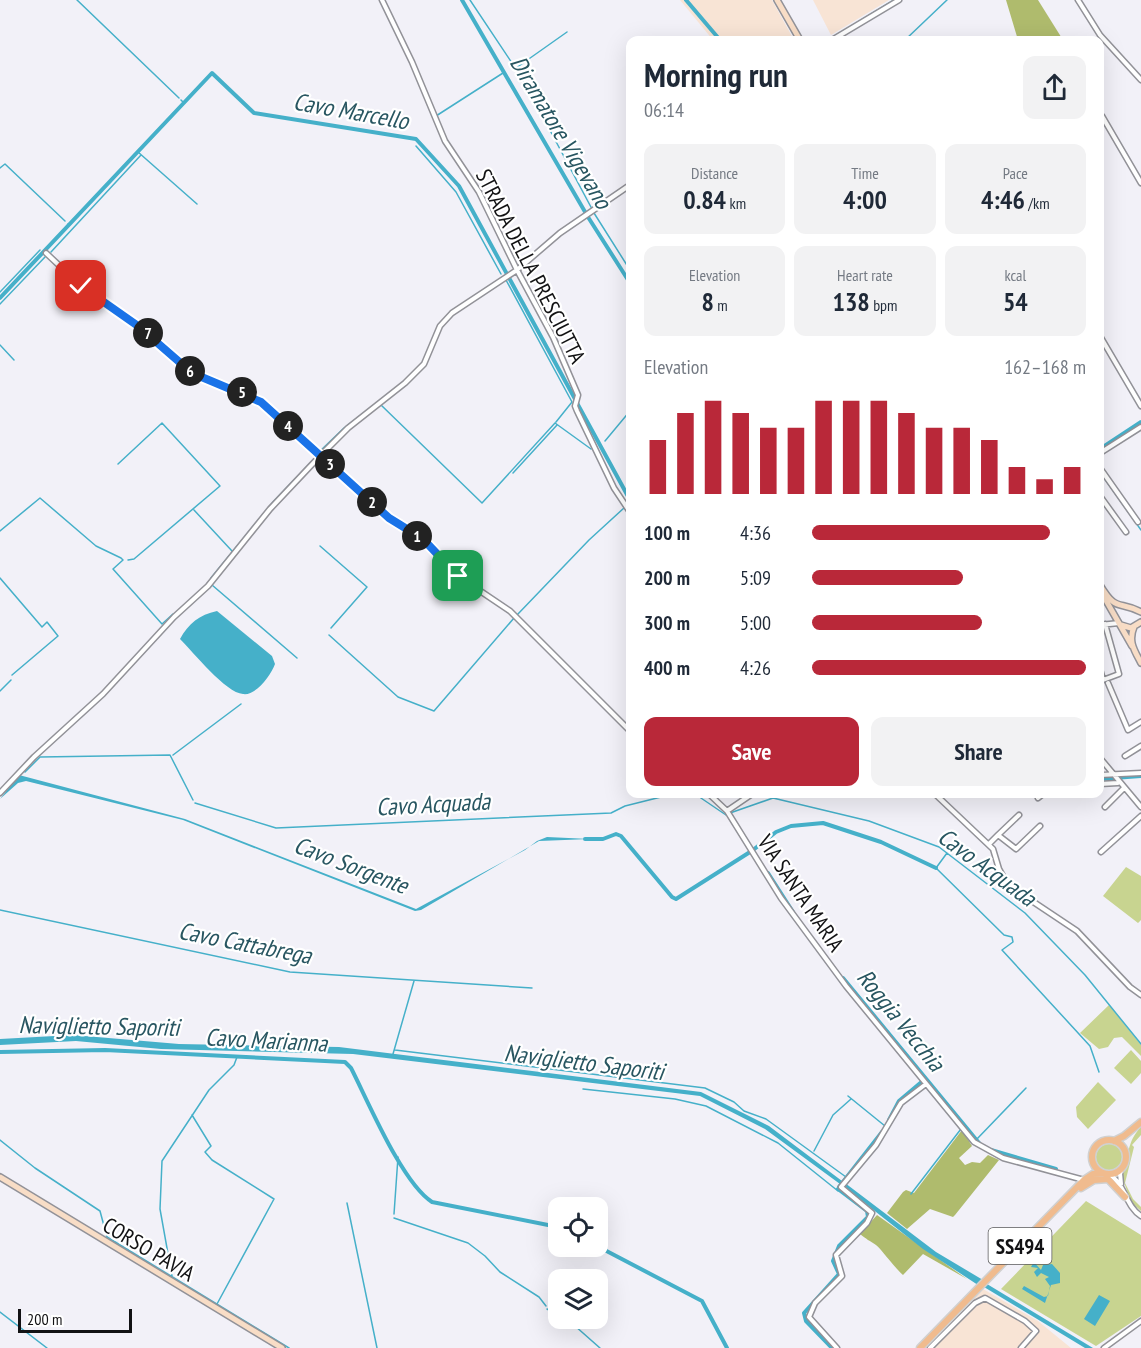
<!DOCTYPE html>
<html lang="en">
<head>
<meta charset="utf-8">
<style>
  body { margin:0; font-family:"PT Sans Narrow",sans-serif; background:#f2f2f3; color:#1f2937; height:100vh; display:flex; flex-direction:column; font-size:22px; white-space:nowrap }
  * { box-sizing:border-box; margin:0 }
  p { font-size:20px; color:#747a83 }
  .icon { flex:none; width:33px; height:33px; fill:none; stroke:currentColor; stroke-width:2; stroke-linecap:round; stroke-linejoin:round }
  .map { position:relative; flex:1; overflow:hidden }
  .side { position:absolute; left:626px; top:36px; width:478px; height:762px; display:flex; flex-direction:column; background:#fff; border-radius:12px; box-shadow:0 6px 24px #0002 }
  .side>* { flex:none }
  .fabs { position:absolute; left:548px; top:1197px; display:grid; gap:12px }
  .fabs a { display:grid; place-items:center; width:60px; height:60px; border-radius:12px; background:#fff; box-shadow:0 6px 24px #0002; font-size:30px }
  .scale { position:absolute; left:18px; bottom:15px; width:114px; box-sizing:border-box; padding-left:6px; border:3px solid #121214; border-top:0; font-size:16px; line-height:21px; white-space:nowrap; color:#121214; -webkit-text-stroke:4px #fff; paint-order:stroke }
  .pin { position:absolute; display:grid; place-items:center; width:51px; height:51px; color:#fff; margin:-26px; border-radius:12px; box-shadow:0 3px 9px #0006 }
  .km { position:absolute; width:30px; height:30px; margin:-15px; border-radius:50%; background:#222; color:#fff; font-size:16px; line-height:30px; text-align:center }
  .round { display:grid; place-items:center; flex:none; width:63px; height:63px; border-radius:12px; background:#f2f2f3 }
  .head { display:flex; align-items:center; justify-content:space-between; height:102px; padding:0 18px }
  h1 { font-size:33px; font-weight:700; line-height:45px }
  .metrics { display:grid; grid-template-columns:repeat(3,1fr); gap:9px; height:102px; padding:6px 18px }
  .metrics div { display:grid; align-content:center; border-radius:12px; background:#f2f2f3; text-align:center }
  .metrics b { font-size:26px; font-weight:700 }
  .metrics small { font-size:16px; font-weight:400 }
  .metrics p { font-size:16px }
  .chart { height:168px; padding:12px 18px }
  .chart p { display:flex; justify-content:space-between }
  .chart svg { width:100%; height:108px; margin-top:6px; stroke:#b92839; stroke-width:6 }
  .cta { display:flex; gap:12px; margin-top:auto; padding:12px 18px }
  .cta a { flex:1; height:69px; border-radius:12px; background:#b92839; color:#fff; font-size:24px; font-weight:700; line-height:69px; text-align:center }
  .cta a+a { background:#f2f2f3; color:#1f2937 }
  ul { padding:0 18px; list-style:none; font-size:20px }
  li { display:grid; grid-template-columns:96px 72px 1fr; align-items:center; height:45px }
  li i { height:15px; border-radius:8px; background:#b92839 }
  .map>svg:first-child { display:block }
  .industrial { fill:#f8e4d5 }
  .green { fill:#c8d490 }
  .forest { fill:#afbb6d }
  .water { fill:#45b0c9 }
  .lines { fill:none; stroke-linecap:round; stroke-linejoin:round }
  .stream { stroke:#45b0c9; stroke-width:1.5 }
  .canal { stroke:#45b0c9; stroke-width:4 }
  .street-casing { stroke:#929298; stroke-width:7 }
  .secondary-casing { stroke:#929298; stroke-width:8 }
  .primary-casing { stroke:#d0d0d0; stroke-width:9 }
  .street { stroke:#fff; stroke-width:4 }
  .secondary { stroke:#f8ddc6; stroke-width:5 }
  .primary { stroke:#f0bb8e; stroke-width:6 }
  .route-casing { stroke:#fff; stroke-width:12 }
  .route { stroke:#1a73e8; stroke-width:8 }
  .labels { text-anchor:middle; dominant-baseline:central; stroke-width:4.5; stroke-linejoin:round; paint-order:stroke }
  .shield { fill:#fff; stroke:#59595a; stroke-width:1.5 }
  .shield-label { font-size:21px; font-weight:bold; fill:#121214 }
  .street-label { font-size:22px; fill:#121214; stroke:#fff }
  .water-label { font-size:24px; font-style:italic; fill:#285661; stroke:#fff }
</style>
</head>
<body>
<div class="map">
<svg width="1141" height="1348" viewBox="0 0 1141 1348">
  <rect width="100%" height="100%" fill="#f2f1f8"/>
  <path class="industrial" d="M680,0h92l22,40h-81z
    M813,0h76l-58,35z
    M983,1289l55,32 33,27h-147z"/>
  <path class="green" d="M1126,867l15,9v44l-3,3 -35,-27z
    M1109,1005l32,40v11l-19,-19 -8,1 -6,9 -9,2 -19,-16z
    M1131,1050l10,11v12l-10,11 -17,-16z
    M1098,1082l18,18 -28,29 -11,-12 -1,-10z
    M1141,1127v8l-9,10 2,2 -9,36 8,16 8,8v4l-10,-9 -10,-28c9,-17 5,-32 20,-47z
    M1096 1157a13 13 0 1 1 26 0a13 13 0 1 1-26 0Z
    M1086,1201l55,34v81l-45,30 -95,-57z"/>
  <path class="forest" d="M1006,0h32l25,40h-45z
    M962,1130l10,16 -13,12 6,7 7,-3 8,1 8,-8 11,5 -44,55 -2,2 -23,-8 -23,20 -20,-16 16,-21 3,-2 8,3z
    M877,1215l90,64 -44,-25 -20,21c-9,-8 -21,-25 -27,-30 -6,-4 -10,-6 -16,-11z"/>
  <path class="water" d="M217,611l55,45 3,8c-4,11 -19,32 -32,30 -17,-1 -50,-42 -63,-55 9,-16 19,-24 37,-28z
    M19,775l166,44 231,90 109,-59 12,-9 10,-4 43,2 -51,2 -118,69 -6,1 -232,-91 -157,-39 -8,2 -18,16z
    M73,1035l106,9 160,3 362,45 68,34 73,55 -2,3 -75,-55 -65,-33 -347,-42 -192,-5 -85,-8 -76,4v-6z
    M845,1183l91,69 47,28 -5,5 -55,-36 -80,-63z
    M1034,1262l7,8 2,-5 9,-1 8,9v10l-9,2 -6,18 -23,-14 2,-3 20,11 4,-1 2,-10 -5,-7 4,-2 -8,-4 -4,4 -3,-5 4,-4 -7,-1z
    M987,1284l106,64h-8l-101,-61z
    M1099,1295l11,6 -15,25 -11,-7z"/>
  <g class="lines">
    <path class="stream" d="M77,0l102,98
      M470,0l52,78 70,131
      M835,36l59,-36
      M905,40l42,-40
      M516,68l51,-36
      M181,100l3,3
      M436,116l67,-43
      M416,146l40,46 45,82
      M138,152l59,52
      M0,168l5,-4 60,57
      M594,213l36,57
      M68,224h1
      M51,252l90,-97
      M506,280l66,122 -16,20
      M0,292l40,-42
      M0,304l45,-47
      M145,329l35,31
      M0,345l14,15
      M188,367l8,6
      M228,386l31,13
      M263,402l52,47
      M381,405l101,98 73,-80 36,26
      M605,441l25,-30
      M319,452l25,-24 34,-26
      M118,464l44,-41 58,63 -86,73 -6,1
      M1100,472l41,58
      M513,473l44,-48
      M194,510l38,41
      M0,531l40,-33 56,48 25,12 2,2 -10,9 49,55 11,-10
      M320,546l47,41 -36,41
      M0,578l42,49 5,-5 11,14 -46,39
      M211,578l63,-77 43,-45
      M212,585l85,73
      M517,615l72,-75 35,-32
      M329,635l69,62 36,14 80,-93
      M0,691l11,-11
      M173,755l68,-51
      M25,772l15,-15 130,-2 23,45
      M695,794l31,21
      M195,803l81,25 335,-15 14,-7 48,-12
      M730,813l43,-15 96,23 70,26 86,66 60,62 56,69
      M947,853l-11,15 68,67 8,2 1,5 -11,8 88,96 9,26
      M0,910l290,62 242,16
      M395,1050l310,38 29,14 10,9 22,8 80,58
      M393,1054l21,-73
      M583,1089l92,10 31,7 72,37 60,48
      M848,1096l37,30
      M192,1115l19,31 -6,6 7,8 62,39 -57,105
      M0,1140l35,28 65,43 7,26 182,111
      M976,1140l50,-52
      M814,1151l19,-36 18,-16
      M911,1194l53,-69
      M347,1203l30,145
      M394,1214l4,-57
      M394,1218l74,25 17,13 15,16 39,25 7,9
      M172,1276l-12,-67 2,-48 47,-71 25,-25 3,-8
      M547,1309l11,6
      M0,1312l47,36
      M566,1318l34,30"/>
    <path class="canal" d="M462,0l126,217 42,66
      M686,0l34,40
      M0,298l212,-225 42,40 162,26 43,47 116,213
      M577,403l53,97
      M1100,449l41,-27
      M1100,779l41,-3
      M585,839h18l13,-5 5,2 51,61 4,2 74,-47
      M753,850l23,-18 15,-6 32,-3 58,19 55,26
      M768,873l25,39
      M843,978l136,165
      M0,1052l105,-2 240,12 6,6c17,33 51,115 81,134l126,25
      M889,1120l10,-19 26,-22
      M991,1150l65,19
      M839,1187l43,-55
      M597,1246l105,55 25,47
      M832,1348l-26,-27 -2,-8 35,-39 -6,-13 6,-15 29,-29 -1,-6 -29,-22"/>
    <defs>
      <path id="street" d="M382,0l30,62 33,79 34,51 38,78 36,67 25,58 -3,11 2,5 37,77 16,24
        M1078,0l22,35 41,45
        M832,40l67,-40
        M1102,116l39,67
        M46,253l35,33 57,40 54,47 69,29 128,116 34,21 35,37 52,35 120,120
        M1100,336l41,70
        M1100,453l41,-26
        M1100,468l38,54
        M1100,496l26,36
        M1100,625l19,-2
        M1100,669l3,11 16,-6 -14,-50
        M1108,683l20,47 13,-8
        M1125,756l16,-10
        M1100,758l41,49
        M1100,775l41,-2
        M1100,784l18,-1
        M0,793l34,-36 69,-63 71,-77 34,-31 62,-77 50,-53 28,-28 57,-45 19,-19 16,-38 12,-13 65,-43 43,-37 70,-48
        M709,794l18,17 54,87 65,88 128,156 29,16 81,22
        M935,794l58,55 6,20 5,9 22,19 51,34 53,56 11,8
        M1038,798l5,-4
        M1105,807l19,-19
        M727,811l25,-17
        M998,835l21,-20
        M989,844l9,-9 18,14 24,-23
        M1101,852l40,-36
        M1108,1174c17,8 17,32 33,42
        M1121,1184l-1,-11 3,-7
        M837,1348l-28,-31 6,-14 27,-27 -6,-21 31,-32 5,-10 -31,-26 35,-42 25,-42 25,-19
        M930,1348l45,-45 10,-5 40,23 11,10 -15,17
        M1104,1348l37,-27"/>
      <path id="secondary" d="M777,0l23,40
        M1100,585c17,28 18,15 41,27
        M1100,590l32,56
        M1121,625l10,3 10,-6
        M1134,627c-6,14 0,23 7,36
        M0,1177l282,171"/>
      <path id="primary" d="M1092 1157a17 17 0 1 1 34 0a17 17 0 1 1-34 0Z
        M1114,1141l10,-5 17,-14
        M1081,1188l13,-8 14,-1 17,18
        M920,1348l164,-168 9,-6 10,-1"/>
    </defs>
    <use href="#street" class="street-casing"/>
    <use href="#secondary" class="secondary-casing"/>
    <use href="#primary" class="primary-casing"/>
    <use href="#street" class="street"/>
    <use href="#secondary" class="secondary"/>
    <use href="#primary" class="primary"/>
  </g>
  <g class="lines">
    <defs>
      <path id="route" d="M81,286l57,40 54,47 69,29 128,116 34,21 35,37"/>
    </defs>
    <use href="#route" class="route-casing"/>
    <use href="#route" class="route"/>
  </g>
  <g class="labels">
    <rect class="shield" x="988.5" y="1228" width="63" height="36" rx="4.5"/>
    <g class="shield-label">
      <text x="1020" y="1246">SS494</text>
    </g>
    <g class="street-label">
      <text transform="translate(531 266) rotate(63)">STRADA DELLA PRESCIUTTA</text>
      <text transform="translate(801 893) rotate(56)">VIA SANTA MARIA</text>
      <text transform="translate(149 1249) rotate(31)">CORSO PAVIA</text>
    </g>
    <g class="water-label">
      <text transform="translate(351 111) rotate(10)">Cavo Marcello</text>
      <text transform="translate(561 132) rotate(59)">Diramatore Vigevano</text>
      <text transform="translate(433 804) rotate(-3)">Cavo Acquada</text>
      <text transform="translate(351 865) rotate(21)">Cavo Sorgente</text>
      <text transform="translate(987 867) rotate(36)">Cavo Acquada</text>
      <text transform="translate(245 943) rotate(11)">Cavo Cattabrega</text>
      <text transform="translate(901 1020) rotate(51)">Roggia Vecchia</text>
      <text transform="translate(99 1026) rotate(1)">Naviglietto Saporiti</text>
      <text transform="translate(266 1040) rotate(3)">Cavo Marianna</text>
      <text transform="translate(584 1062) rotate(7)">Naviglietto Saporiti</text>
    </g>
  </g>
</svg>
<div class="fabs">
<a><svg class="icon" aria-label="locate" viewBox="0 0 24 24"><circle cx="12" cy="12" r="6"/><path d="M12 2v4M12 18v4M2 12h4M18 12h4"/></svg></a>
<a><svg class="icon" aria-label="layers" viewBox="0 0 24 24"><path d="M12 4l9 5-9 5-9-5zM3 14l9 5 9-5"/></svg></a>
</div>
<div class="scale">200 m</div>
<div class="pin" style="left:458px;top:576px;background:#1e9e55"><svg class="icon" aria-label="arrive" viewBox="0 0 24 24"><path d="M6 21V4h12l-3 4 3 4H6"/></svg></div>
<div class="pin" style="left:81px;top:286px;background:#d93025"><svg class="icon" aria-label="check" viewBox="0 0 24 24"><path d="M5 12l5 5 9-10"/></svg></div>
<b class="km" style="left:417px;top:536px">1</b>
<b class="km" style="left:372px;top:502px">2</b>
<b class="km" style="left:330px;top:464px">3</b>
<b class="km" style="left:288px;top:426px">4</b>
<b class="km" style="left:242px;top:392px">5</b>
<b class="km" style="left:190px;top:371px">6</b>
<b class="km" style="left:148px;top:333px">7</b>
<section class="side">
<div class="head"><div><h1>Morning run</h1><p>06:14</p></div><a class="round"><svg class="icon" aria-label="share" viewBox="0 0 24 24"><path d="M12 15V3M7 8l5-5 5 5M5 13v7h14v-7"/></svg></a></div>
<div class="metrics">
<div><p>Distance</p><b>0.84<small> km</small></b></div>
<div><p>Time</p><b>4:00</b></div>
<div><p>Pace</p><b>4:46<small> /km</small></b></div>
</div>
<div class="metrics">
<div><p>Elevation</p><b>8<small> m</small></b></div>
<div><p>Heart rate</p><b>138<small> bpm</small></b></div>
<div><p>kcal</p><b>54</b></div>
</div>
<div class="chart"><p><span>Elevation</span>162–168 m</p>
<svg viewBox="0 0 160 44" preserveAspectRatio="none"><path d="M5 44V22M15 44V11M25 44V6M35 44V11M45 44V17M55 44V17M65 44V6M75 44V6M85 44V6M95 44V11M105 44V17M115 44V17M125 44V22M135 44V33M145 44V38M155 44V33"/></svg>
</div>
<ul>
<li><b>100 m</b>4:36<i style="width:87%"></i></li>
<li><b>200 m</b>5:09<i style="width:55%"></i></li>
<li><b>300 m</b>5:00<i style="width:62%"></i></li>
<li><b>400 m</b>4:26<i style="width:100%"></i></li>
</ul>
<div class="cta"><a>Save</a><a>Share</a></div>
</section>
</div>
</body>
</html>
